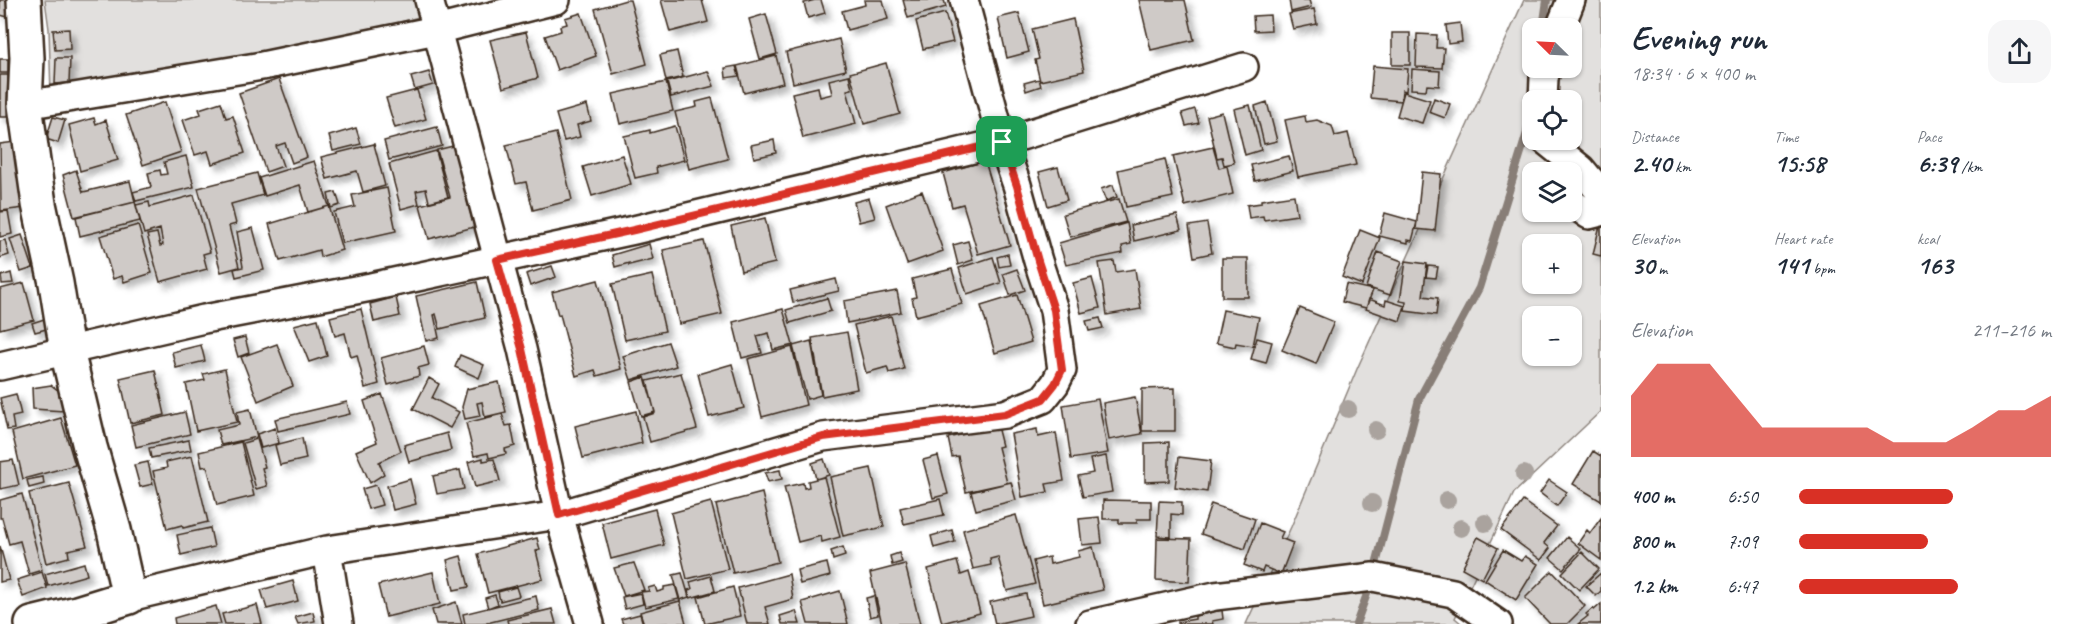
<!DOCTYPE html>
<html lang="en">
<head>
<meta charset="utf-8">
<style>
  body { margin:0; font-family:Caveat,sans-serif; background:#f6f6f7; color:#1f2937; height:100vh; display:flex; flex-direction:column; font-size:22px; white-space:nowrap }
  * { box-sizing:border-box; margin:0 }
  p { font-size:20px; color:#747a83 }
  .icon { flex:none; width:33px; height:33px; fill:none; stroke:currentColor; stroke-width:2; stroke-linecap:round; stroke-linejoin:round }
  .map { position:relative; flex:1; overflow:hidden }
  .drawer { display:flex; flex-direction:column; background:#fff; width:480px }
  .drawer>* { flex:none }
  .needle { width:39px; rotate:294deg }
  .controls { position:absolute; left:1522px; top:18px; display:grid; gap:12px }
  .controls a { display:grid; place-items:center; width:60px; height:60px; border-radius:12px; background:#fff; box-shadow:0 2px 4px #0004; font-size:30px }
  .pin { position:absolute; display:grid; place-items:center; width:51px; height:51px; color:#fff; margin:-26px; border-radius:12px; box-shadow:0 3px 9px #0006 }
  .round { display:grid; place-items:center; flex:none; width:63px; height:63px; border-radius:18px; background:#f6f6f7 }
  .head { display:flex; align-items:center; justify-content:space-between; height:102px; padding:0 30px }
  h1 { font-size:33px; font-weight:700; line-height:45px }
  .stats { display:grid; grid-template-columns:repeat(3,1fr); gap:9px; height:102px; padding:6px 30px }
  .stats div { display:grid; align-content:center }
  .stats b { font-size:26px; font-weight:700 }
  .stats small { font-size:16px; font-weight:400 }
  .stats p { font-size:16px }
  .chart { height:168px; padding:12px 30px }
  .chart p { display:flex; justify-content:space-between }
  .chart svg { width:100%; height:108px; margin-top:6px; fill:#d93025; opacity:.7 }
  ul { padding:0 30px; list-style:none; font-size:20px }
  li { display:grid; grid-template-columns:96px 72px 1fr; align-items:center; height:45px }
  li i { height:15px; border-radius:8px; background:#d93025 }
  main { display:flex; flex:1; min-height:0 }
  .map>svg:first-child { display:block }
  .green { fill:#e2e0de; stroke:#8e857e; stroke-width:1.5; fill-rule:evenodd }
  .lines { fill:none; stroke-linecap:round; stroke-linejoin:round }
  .stream { stroke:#887e77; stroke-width:8 }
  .building { fill:#cfcac7; stroke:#3b2a1e; stroke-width:1.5; filter:url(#shadow) }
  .minor-casing { stroke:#3b2a1e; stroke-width:32 }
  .tertiary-casing { stroke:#3b2a1e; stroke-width:38 }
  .minor { stroke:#fff; stroke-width:27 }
  .tertiary { stroke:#fff; stroke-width:33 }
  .tree { fill:#aaa39e }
  .route-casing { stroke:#fff; stroke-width:12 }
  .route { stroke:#d93025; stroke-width:8 }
</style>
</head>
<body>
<main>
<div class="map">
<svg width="1601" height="624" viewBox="0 0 1601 624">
  <defs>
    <filter id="shadow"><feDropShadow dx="5.5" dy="5.5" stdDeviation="3" flood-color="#0004"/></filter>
  </defs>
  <rect width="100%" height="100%" fill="#fff"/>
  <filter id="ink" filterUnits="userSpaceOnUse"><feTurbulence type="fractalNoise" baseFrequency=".0167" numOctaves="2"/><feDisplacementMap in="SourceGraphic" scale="12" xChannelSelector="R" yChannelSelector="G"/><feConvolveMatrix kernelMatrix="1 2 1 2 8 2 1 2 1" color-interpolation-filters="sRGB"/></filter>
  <g filter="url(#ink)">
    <path class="green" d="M45,0h385l-8,16 -121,34 -250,45 -2,-66z
      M1524,0h77v411l-87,82 -59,125 7,6h-216l45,-97 66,-158zM1533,28h39v40h-39zM1533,100h39v40h-39zM1533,172h39v40h-39zM1533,244h39v40h-39zM1533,316h39v40h-39z"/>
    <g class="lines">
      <path class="stream" d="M1543,28l4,-28
        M1374,572l45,-173 60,-111 48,-155 5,-37
        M1356,624l15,-41"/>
    </g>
    <path class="building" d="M0,0h11l-3,17 -8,-2z
      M626,0h4l17,64 -34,10 -18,-65z
      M661,0h41l6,22 -38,10z
      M815,0h6l4,13 -17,5 -4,-15z
      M864,0h19l5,19 -41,11 -5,-19 23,-6z
      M903,0h41l2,7 -38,11z
      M1139,0h46l9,40 -43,10z
      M1289,0h20l2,7 -20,5z
      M1314,9l3,15 -24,5 -4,-15z
      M581,13l15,43 -39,14 -12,-34 16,-5 -1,-5 7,-2 -2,-6z
      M945,13l8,29 -30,7 -7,-28z
      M1019,13l10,39 -22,6 -9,-40z
      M766,14l11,40 -17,5 -11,-40z
      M1270,15l1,15 -17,1 -1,-15z
      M1073,19l11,52 -44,10 -5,-21 4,-1 -7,-30z
      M1460,23l2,19 -14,2 -2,-19z
      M69,29l1,20 -15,1 -2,-20z
      M526,32l12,46 -35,10 -13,-48z
      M1392,33h18v32h-18z
      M1417,34l20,1 -1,13h8l-2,20 -26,-1z
      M839,39l7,31 -53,13 -7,-31z
      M677,51l6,26 -17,4 -6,-26z
      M776,56l7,27 -39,10 -7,-27z
      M56,58h14l-1,25 -14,1z
      M0,59h8v14h-8z
      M886,63l14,51 -36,10 -14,-51z
      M736,66l3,10 -13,2 -1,-10z
      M1373,66l35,3 -2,22 -4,-1 -1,11 -31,-3z
      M1412,69l28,2 -1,15 -12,-1 -1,5 -15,-1z
      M708,71l6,15 -43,11 -4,-15z
      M429,72l4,13 -18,5 -4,-13z
      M0,75h8l-1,42h-7z
      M849,75l3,14 -5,1 9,34 -53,14 -11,-45 26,-6 2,10 12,-3 -3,-14z
      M279,79l28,78 -15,6 -7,-20 -9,3 7,20 -17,6 -27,-79z
      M1039,79l2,7 -15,5 -2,-8z
      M666,82l7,29 -53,13 -7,-30z
      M417,90l9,29 -31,9 -9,-30z
      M1404,92l26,8 -8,23 -25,-7z
      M712,98l16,61 -39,10 -14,-57 22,-5 -1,-5z
      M1434,98l16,6 -5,14 -16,-6z
      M165,102l16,50 -38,13 -17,-50z
      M221,102l5,16 7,-2 12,37 -33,11 -4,-13 -13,4 -12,-35 18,-6 -2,-5z
      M1267,102l10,39 -13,3 -9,-38z
      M587,105l4,16 -14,4 3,12 -16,4 -8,-27z
      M1250,105l11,45 -16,5 -11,-46z
      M1195,109l4,14 -13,3 -4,-13z
      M1222,112l12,51 -10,2 -2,-8 -5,1 -10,-42z
      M1305,116l1,6 11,-2 15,6 3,10 13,-3 8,32 -58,12 -13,-57z
      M53,117l12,3 -7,23 -12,-4z
      M94,118l2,6 10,-4 12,40 -38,11 -11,-46z
      M675,126l9,34 -28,7 1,6 -22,5 -11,-42 26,-6v3z
      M437,127l5,19 -53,14 -5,-19z
      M356,128l5,16 -28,7 -4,-15z
      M556,133l16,67 -39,10 -7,-28 -10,2 -10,-39z
      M774,140l2,13 -22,5 -3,-13z
      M15,142l9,66 -23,3 -1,-67z
      M374,144l11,42 -22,6 -6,-21 -30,8 -6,-22z
      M453,146l21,81 -45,12 -9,-34 30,-8 -13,-47z
      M1213,147l6,21 8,-2 6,28 -48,12 -12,-50z
      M436,151l12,46 -19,5 -3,-13 -10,2 3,13 -18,5 -12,-45z
      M622,155l9,29 -39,12 -9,-29z
      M186,156l8,31 -58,14 -3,-9 18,-5 -3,-14 12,-3 1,5 6,-1 -3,-12z
      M1289,156l4,15 -38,10 -4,-16z
      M1165,159l8,38 -47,10 -8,-37z
      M314,161l15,45 -21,6 -8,-27 -35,11 -6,-18z
      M985,161l25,84 -32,9 -15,-50 -11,3 -9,-34z
      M1058,167l9,33 -19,6 -9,-34z
      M76,170l7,22 47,-11 5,21 -61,15 -11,-42z
      M1422,172l19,2 -6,57 -19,-2z
      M257,173l6,22 -32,9 5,20 -7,2 10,41 -18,5 -23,-84z
      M1113,185l4,12 -11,4 -5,-12z
      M387,188l9,43 -54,12 -8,-31 21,-5 -3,-12z
      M922,191l21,60 -36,13 -21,-59z
      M336,192l4,13 -9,3 -3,-14z
      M194,195l16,57 -7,2 4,15 -47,13 -13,-47 10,-2 3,13 3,-1 -3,-16 -16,5 -8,-29 13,-3 1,5z
      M1294,195l3,20 -33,5 -1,-4 -14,2 -2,-13 14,-2v-3z
      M869,198l6,20 -16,4 -5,-20z
      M1119,199l7,23 -56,15 -7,-23z
      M135,202l5,19 -60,15 -4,-19z
      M329,206l13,44 -22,7 -1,-7 -39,11 -11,-37z
      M8,211l4,23 -12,3v-25z
      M1385,213l32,9 -5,19 -4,-1v3l-29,-7z
      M1177,215l4,15 -47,11 -3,-16z
      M765,218l10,45 -34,8 -10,-45z
      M1601,221v35l-8,-2z
      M1127,223l4,21 -9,2 1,7 -57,12 -7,-22z
      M1207,223l5,30 -18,4 -5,-31z
      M138,225l14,48 -28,9 -2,-6 -9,3 -13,-43z
      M253,228l11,42 -28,7 -2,-8 9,-2 -6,-35z
      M1360,230l20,8 -18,47 -20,-8z
      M22,235l11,33 -12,4 -11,-33z
      M5,240l4,15 -9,3v-17z
      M704,241l18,73 -43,10 -16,-74z
      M968,241l5,19 -15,5 -5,-20z
      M649,244l4,15 -24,6v-2l-14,4 -3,-12z
      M1378,252l24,9 -12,34 -24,-8z
      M1008,254l2,11 -11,2 -2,-10z
      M993,257l8,26 -34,11 -8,-26z
      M1222,258h26v39h-26z
      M1114,261l2,11 19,-3 6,40 -34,6 -8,-52z
      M1406,261l21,3 -4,32 15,2 -2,17 -31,-4 1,-9 -6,-1z
      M552,266l4,11 -26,9 -4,-12z
      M1428,266l10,1 -2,11 -10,-1z
      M952,269l10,35 -46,12 -4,-18 4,-1 -4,-18z
      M1017,269l8,21 -15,5 -7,-21z
      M11,273l2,10 -11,1 -1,-8z
      M652,275l13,56 -40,9 -13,-56z
      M1092,278l8,30 -19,5 -8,-30z
      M836,279l3,12 -46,11 -3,-12z
      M598,280l23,89 -24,7 -2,-6 -19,6 -16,-62 -2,1 -6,-23z
      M477,282l8,36 -45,11 -4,-15 -2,1 5,23 -13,3 -10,-45z
      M24,283l10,37 -34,9v-40z
      M1346,284l27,6 -7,18 -24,-6z
      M897,291l4,21 -54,11 -3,-22z
      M1017,295l14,47 -36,11 -14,-47z
      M396,297l4,19 -26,6 -4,-18z
      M827,298l4,13 -41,12 -4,-13z
      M1369,299l16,6 1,-5 19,6 -5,15 -34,-12z
      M1300,308l34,14 -18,42 -34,-14z
      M361,309l18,75 -14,4 -8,-33 -6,2 -6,-24 -10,3 -5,-19z
      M783,309l10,36 -20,5 -4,-17 -12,3 5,17 -20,5 -9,-36z
      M1223,310l36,7 -6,29 -17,-3 -1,4 -19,-4z
      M891,316l13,53 -15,4 -2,-6 -21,6 -12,-48z
      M47,318l3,10 -15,4 -3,-9z
      M1100,318l3,10 -14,3 -3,-10z
      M318,319l9,37 -18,6 -15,-37z
      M847,332l10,57 -35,7 -10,-58z
      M245,337l4,16 -11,4 -5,-17z
      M1257,338l15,4 -6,21 -15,-4z
      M811,341l10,54 -14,4 -14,-53z
      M668,342l8,24 -45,14 -8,-24z
      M277,344l16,42 -35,15 -17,-44z
      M201,345l4,16 -29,7 -4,-16z
      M424,346l5,19 -11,3 1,8 -31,9 -7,-27z
      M792,347l14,58 -44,12 -14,-58z
      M460,355l24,10 -5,13 -24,-11z
      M732,364l12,44 -35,9 -11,-43z
      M225,369l12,53 -41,9 -10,-47 19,-4 -2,-6z
      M155,370l10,45 -35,8 -10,-45z
      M681,373l16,56 -47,13 -7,-25 12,-4 -8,-32z
      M645,377l10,35 -14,4 -10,-34z
      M429,378l10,6 -7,14 27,14 -9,16 -37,-19z
      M499,382l7,30 -21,5 -3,-15 -5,1 3,13 -15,3 -3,-12 5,-18z
      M51,385l8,6 5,20 -31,-2 -1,-21z
      M1175,388v43h-33v-42z
      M16,394l5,21 -9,2 2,12 -7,1 -7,-32z
      M382,394l19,57 -22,11 5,12 -14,9 -14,-32 21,-9 -13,-41z
      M1135,397l7,37 -33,6 -6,-37z
      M1098,399l10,54 -37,6 -8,-54z
      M347,402l3,12 -72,17 -3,-12z
      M250,409l7,28 -36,8 -4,-15 22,-5 -2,-13z
      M636,411l6,32 -59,15 -8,-32z
      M185,412l5,22 -54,13 -5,-22z
      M502,414l4,12 5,-1 4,21 -10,3 1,5 -17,4 -1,-5 -14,3 -8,-33z
      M61,418l14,47 -52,14 -11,-47z
      M997,426l5,20 -4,1 9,36 -41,9 -8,-36 -6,1 -4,-19z
      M275,428l4,15 -18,5 -4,-14z
      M1037,429l1,8 18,-4 8,48 -18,3 2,8 -26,5 -11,-63z
      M447,433l4,17 -42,12 -5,-17z
      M302,438l4,21 -26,6 -5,-20z
      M257,439l8,28 -3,1 5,18 -11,3 -13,-46z
      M189,440l2,10 -40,8 -2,-10z
      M241,442l13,54 -37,9 -10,-39 -5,1 -3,-15z
      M1169,442v39l-24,1v-39z
      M1593,451l8,5v45l-28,-17z
      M192,456l16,66 -25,6 -1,-3 -15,4 -14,-58 14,-3 -1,-6z
      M938,456l10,38 -15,4 -10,-38z
      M1106,456l6,36 -29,5 -5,-21 15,-3 -3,-14z
      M1179,457l32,4 -4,31 -32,-5z
      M483,458v3l11,-2 6,22 -25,6 -7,-25z
      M824,459l5,16 -13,4 -4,-16z
      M13,460l6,25 -19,4v-27z
      M148,462l5,22 -13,3 -6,-22z
      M871,468l13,59 -41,9 -13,-59z
      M460,470l4,19 -27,5 -4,-18z
      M780,470l2,9 -14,3 -3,-9z
      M43,477l1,7 -15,4 -2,-8z
      M824,477l16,60 -18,5 -1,-6 -23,6 -14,-55 19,-4 1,5 5,-1 -1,-6z
      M410,479l6,25 -23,6 -6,-24z
      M1549,480l18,12 -10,14 -17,-13z
      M1011,482l5,18 -40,10 -5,-18z
      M69,483l18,63 -19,4 1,7 -23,6 -17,-70z
      M376,485l6,20 -14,4 -6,-20z
      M762,493l16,69 -45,11 -17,-68z
      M22,494l20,76 -13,4 -9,-33 -11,3 -7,-26h-2v-18z
      M940,499l4,16 -40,9 -4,-16z
      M1103,500l48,1v18h-14v4h-18v-4h-16z
      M1159,501l23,1v13l-11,-1v23l-14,-1z
      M1523,501l34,25 -13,17 6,5 -9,12 -40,-30z
      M711,502l17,67 -41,10 -16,-66z
      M1211,504l44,15 -10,30 -44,-15z
      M655,509l9,36 -53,14 -9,-36z
      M1016,515l19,69 -28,7 -9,-34 -8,2 1,6 -18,4 -10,-39z
      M1099,517l3,26 -20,2 -3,-26z
      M1601,518v42l-23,-17 9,-13 3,3z
      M1260,523l23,9 -3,6 13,5 -12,31 -17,-7 -2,5 -18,-7z
      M210,528l4,19 -33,8 -4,-20z
      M952,530l3,12 -21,6 -3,-12z
      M1478,537l20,11 -16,31 -20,-11z
      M1567,537l14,12 -18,20 -13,-11z
      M537,538l3,12 -4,1 7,28 -55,14 -10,-39z
      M1157,538l34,1 -2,43 -33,-2z
      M0,546l9,34 -9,2z
      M843,547l2,9 -12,4 -2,-9z
      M1093,547l10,43 -60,14 -10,-43 16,-4 1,7 29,-7 -1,-6z
      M1503,550l18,11 4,-5 13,8 -22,36 -31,-20z
      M1582,552l17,17 -20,21 -17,-17z
      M899,553l3,9 -10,3 -2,-9z
      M461,556l8,31 -15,3 -7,-30z
      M957,561l4,14 8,-3 11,41 -38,10 -14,-54z
      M84,563l3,12 -39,11 -3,-12z
      M634,563l10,27 -20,6 -10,-28z
      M827,563l3,13 -30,8 -3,-14z
      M905,564l15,60h-38l-12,-51z
      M1552,571l33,35 -18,18h-17l-25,-26z
      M42,572l5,16 -24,9 -6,-17z
      M433,572l7,32 -54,13 -8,-32z
      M682,573l7,24 -9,3 -7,-25z
      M1601,573v18l-5,5 -10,-10z
      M789,574l4,25 -28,8 5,17h-23l-9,-36z
      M711,576l4,15 -25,7 -2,-8 4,-1 -2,-7z
      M293,581l5,20 -31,8 -6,-19z
      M675,585l4,14 -34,8 -4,-15 8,-1 -1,-3 7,-2 2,6 7,-2v-3z
      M516,587l3,9 -19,5 -2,-9z
      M733,587l7,29 -35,8 -7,-27z
      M840,591l8,33h-40l-6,-22z
      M641,593l2,11 -18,5 -3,-12z
      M1026,594l5,22 -36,8 -5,-22z
      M495,595l3,9 -10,4 -3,-10z
      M536,596l3,14 -56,14h-18l-2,-10z
      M874,596l4,19 -8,2 -4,-19z
      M680,601l6,22 -42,1 -4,-12z
      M456,602l6,22h-26l-4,-14z
      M1601,604v20h-23l10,-8 -2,-2 7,-6 1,2z
      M257,605l5,19h-37l-3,-10z
      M216,606l5,18h-46l-1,-6z
      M552,609l4,15h-48l-1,-4z
      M1222,610l1,9 -11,2 1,3h-35v-2l17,-3v-3z
      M796,611l4,13h-18l-2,-8z
      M313,612l2,9 -17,3 -3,-7z
      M640,614l3,10h-20l-2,-5z"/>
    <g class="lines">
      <defs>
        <path id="minor" d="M429,0l93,349 37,166 31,109
          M1560,28l11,-28
          M1543,100l1,-22 3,-10
          M25,105l237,-39 174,-36 120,-30
          M1545,140l36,29 20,24
          M1572,203l17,12 12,-3
          M0,366l204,-47 167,-32 263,-57 368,-88 242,-75
          M327,550l12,74
          M129,597l198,-47 232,-35 264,-78 182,-23 38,-15 12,-15 7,-14 -8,-60 -16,-49 -21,-76 -15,-43 -38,-142
          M1090,624l125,-28 158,-19 80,16 45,31"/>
        <path id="tertiary" d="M24,0l3,58 -2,47 14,99 17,79 11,68 23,96 24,83 15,67 -52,16 -45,11"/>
      </defs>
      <use href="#minor" class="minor-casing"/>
      <use href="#tertiary" class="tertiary-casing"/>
      <use href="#minor" class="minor"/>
      <use href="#tertiary" class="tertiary"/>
    </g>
    <g class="tree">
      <circle cx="1348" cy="409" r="9"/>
      <circle cx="1376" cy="430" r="9"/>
      <circle cx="1524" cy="474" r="9"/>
      <circle cx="1447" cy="500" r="9"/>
      <circle cx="1372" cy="503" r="9"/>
      <circle cx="1485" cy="523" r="9"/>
      <circle cx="1461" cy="528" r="9"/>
    </g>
  </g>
  <g class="lines" filter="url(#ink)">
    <defs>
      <path id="route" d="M1002,142l15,44 21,75 16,49 8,60 -7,14 -12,15 -38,15 -182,23 -264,78 -37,-166 -25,-89 137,-30z"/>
    </defs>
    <use href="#route" class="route-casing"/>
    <use href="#route" class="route"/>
  </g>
</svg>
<div class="controls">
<a><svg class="needle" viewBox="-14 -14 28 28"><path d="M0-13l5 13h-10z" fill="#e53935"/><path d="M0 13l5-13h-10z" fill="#747a83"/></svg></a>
<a><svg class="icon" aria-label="locate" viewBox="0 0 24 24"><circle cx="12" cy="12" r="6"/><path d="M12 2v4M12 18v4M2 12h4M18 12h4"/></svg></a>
<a><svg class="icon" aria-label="layers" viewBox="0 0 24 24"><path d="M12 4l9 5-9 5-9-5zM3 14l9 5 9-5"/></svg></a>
<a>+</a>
<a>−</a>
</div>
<div class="pin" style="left:1002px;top:142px;background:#1e9e55"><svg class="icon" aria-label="arrive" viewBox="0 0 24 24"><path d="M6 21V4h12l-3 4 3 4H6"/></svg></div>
</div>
<section class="drawer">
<div class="head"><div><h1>Evening run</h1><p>18:34 · 6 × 400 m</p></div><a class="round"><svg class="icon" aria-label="share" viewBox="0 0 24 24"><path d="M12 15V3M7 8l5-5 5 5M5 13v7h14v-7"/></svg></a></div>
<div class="stats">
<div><p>Distance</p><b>2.40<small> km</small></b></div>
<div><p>Time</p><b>15:58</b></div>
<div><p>Pace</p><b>6:39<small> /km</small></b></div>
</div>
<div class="stats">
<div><p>Elevation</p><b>30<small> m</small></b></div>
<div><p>Heart rate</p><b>141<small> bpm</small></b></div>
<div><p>kcal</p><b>163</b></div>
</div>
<div class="chart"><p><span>Elevation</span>211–216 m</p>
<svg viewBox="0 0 160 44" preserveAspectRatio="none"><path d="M0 44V19L10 6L20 6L30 6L40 19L50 32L60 32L70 32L80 32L90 32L100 38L110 38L120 38L130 32L140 25L150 25L160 19V44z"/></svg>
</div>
<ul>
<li><b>400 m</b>6:50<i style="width:61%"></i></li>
<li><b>800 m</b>7:09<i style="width:51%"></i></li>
<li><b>1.2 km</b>6:47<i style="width:63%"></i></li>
</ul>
</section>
</main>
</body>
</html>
